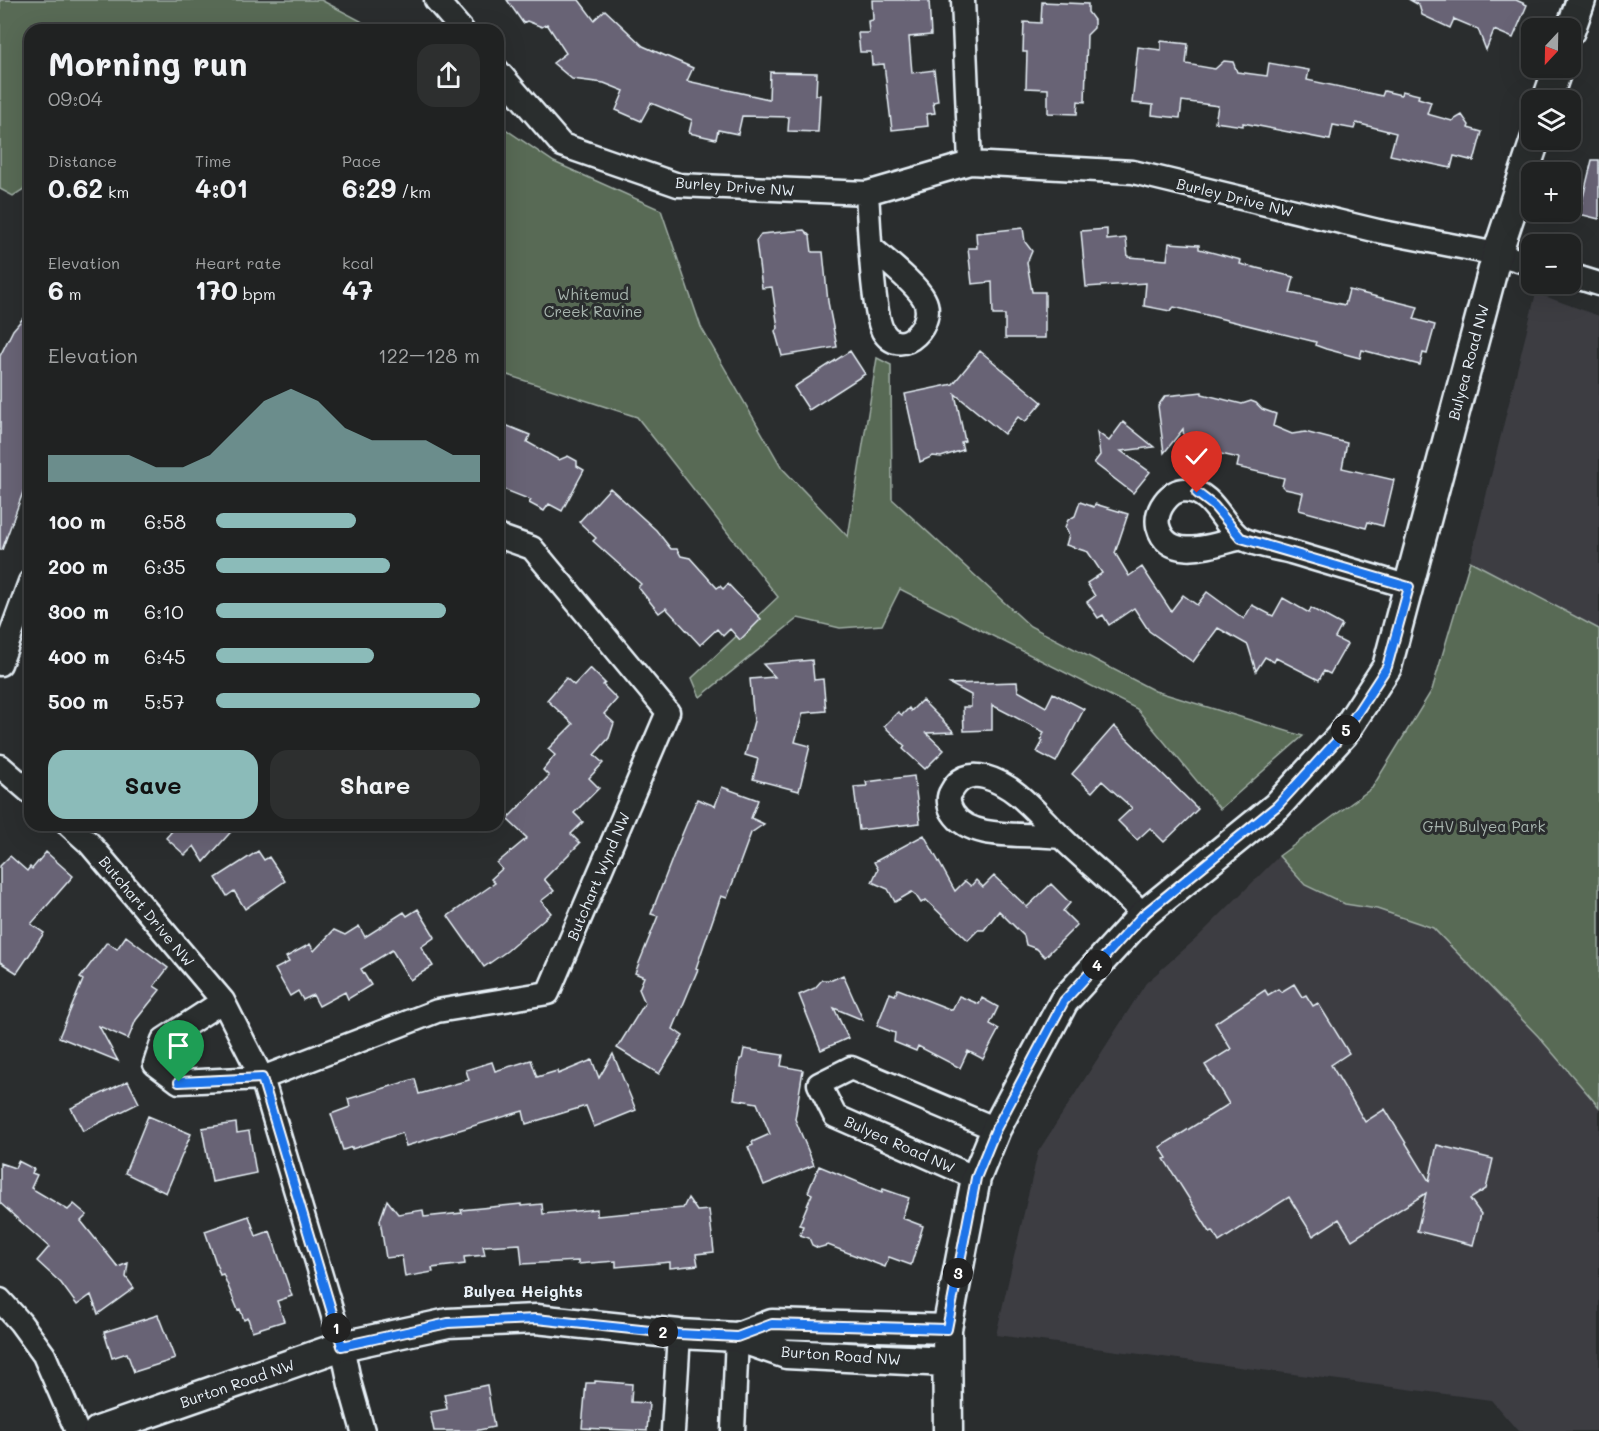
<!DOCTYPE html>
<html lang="en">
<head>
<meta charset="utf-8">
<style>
  body { margin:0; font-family:Mali,sans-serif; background:#2d2f2f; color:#f1f3f6; height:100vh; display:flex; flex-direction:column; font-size:22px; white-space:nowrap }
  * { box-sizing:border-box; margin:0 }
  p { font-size:20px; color:#a2a4a5 }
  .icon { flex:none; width:33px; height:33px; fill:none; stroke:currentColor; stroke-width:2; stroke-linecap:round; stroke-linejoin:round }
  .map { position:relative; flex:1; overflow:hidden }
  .panel { position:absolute; left:24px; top:24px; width:480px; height:807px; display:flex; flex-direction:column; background:#202222; border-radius:18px; box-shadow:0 6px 24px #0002,0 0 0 2px #3d3f40 }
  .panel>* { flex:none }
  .needle { width:39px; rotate:202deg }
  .buttons { position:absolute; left:1521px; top:18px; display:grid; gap:12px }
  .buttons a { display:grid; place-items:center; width:60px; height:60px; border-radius:12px; background:#202222; box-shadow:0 6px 24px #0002,0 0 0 2px #3d3f40; font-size:30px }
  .pin { position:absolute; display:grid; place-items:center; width:51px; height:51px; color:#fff; margin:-62px -26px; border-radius:50% 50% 50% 0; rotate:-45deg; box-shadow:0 0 6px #0007 }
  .pin .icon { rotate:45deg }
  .km { position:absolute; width:30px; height:30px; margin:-15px; border-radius:50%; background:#222; color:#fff; font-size:16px; line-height:30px; text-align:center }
  .round { display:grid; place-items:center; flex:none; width:63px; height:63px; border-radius:18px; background:#2d2f2f }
  .summary { display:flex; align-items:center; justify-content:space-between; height:102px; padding:0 24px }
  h1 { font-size:33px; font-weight:700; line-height:45px }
  .figures { display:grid; grid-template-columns:repeat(3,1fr); gap:9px; height:102px; padding:6px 24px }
  .figures div { display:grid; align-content:center }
  .figures b { font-size:26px; font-weight:700 }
  .figures small { font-size:16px; font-weight:400 }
  .figures p { font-size:16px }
  .chart { height:168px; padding:12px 24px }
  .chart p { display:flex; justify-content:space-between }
  .chart svg { width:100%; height:108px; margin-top:6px; fill:#8bbbb9; opacity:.7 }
  .button { display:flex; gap:12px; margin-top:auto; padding:12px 24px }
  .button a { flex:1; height:69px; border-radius:18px; background:#8bbbb9; color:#111; font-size:24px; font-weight:700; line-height:69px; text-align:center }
  .button a+a { background:#2d2f2f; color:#f1f3f6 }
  ul { padding:0 24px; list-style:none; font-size:20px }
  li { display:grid; grid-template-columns:96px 72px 1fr; align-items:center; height:45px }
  li i { height:15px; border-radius:8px; background:#8bbbb9 }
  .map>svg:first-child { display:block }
  .built { fill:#3d3d43 }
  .green { fill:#596b55; stroke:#a0aea6; stroke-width:1.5 }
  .building { fill:#686375; stroke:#e8f1f8; stroke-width:1.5 }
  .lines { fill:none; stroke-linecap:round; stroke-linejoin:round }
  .minor-casing { stroke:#e8f1f8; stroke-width:27 }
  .tertiary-casing { stroke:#e8f1f8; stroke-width:33 }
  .minor { stroke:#2a2d2e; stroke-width:22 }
  .tertiary { stroke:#2a2d2e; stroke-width:28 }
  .route-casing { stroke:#fff; stroke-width:12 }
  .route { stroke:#1a73e8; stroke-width:8 }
  .labels { text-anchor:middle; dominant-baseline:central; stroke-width:6; stroke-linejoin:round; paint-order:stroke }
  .street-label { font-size:15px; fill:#e8f1f8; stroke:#2a2d2e }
  .park-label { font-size:15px; fill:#a8b5af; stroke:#2a2d2e }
  .neighbourhood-label { font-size:16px; font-weight:bold; fill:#e8f1f8; stroke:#2a2d2e }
</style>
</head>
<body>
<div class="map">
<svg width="1599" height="1431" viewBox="0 0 1599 1431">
  <rect width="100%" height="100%" fill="#2a2d2e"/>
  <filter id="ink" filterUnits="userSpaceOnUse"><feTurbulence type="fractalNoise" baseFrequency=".0167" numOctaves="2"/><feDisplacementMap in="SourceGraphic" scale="12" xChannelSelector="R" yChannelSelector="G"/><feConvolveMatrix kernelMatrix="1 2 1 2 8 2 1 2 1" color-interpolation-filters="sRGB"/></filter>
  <g filter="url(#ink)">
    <path class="built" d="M1536,293l63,23v313l-129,-68z
      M1279,856l26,29 40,19 32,5 56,19 105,108 61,71v324h-81l-27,-31 -495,-65 42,-183 108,-169 51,-45z"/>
    <path class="green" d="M0,0h321l40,21 10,9h-341v155l-17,11 -13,-7z
      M498,124l56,38 107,48 40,117 81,141 66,69 29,-179 14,7 1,134 138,127 125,65 148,45 -83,73 -83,-100 -237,-120 -18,36 -42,3 -42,-10 -98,79 -8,-19 86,-81 -141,-180 -139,-45z
      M1470,561l129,68v478l-61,-71 -105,-108 -56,-19 -32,-5 -40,-19 -26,-29 93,-68 60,-98z"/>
    <path class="building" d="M507,0h72l15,20 11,-10 38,36 50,22 -6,13 82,18 1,-27 47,1 -1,22h4l-2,37 -30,-1 1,-14 -47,-1 -4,18 -20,-4 -2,9 -27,-6 3,-13 -41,-17 -10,18 -25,-11 8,-19 -20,-8 -32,-4 -19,-16 13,-10 -19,-29 -5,3 -15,-6 -4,2z
      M872,0h57l2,35 -22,2 3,36 22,-3 4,31 -5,1 2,11 -8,1 1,12 -36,4 -8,-66 -12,1 -1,-13h-11l-2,-19h11l-1,-12 5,-1z
      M1410,0h106l11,5 -14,33 -19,-8 -8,20 -8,-21 -24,-10 -4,9 -28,-13 -3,-10z
      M1042,2l46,2v8l6,8v8l-7,7 -2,67 -7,-1 -1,13 -29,-1v-24l-22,-1 1,-36h-4l1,-30 17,1z
      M1161,41l27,3 -2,20 29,5 9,-8 9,1 4,10 30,4 2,-13 40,7 -2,10 75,16 2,-5 17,4 1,-4 17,4 -1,3 13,4 -4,12 25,7 10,-6 7,10 -1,3 14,4 -8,29 -20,-5 -3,12 -61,-13 6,-22 -40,-10 -2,6 -21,-4 -3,15 -87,-17v3l-28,-4 3,-16 -36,-5 -2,17 -28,-3 1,-10 -21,-2 6,-56 23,3z
      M1592,160h7v59l-20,-5z
      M1023,228l2,14 7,9 -5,12 5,29h13v46h-40v-23h-12l-1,-33 -20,2 -4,-36h9l-1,-15z
      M1107,229v11l19,-2 2,19 39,3 2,-17 30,2v4l42,11 -1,4 54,13 -4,16 55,12 4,-15 69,17 -4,12 21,6 -8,29 -4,-1 -3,12 -58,-15 -2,8 -34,-9 -11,-4 1,-3 -142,-35 -4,4 -26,-5 2,-23 -60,4 -5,-56z
      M804,230l6,6 2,16h11l5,50 9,45 -55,9 -7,-25 3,-3 -6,-41 -10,1 -6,-47 5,-7z
      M30,310v176l-4,-2 -24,66h-2v-194l13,-26z
      M850,351l15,23 -56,36 -15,-23z
      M980,351l62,51 -17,20 -7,-5 -14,17 -49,-40 10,47 -4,1 2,8 -22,7 -8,-1 -13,6 -15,-68 48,-10z
      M1202,392v2l40,10 9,-3 5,2 6,6 14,5 -3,12 19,8 13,-2 42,11 -5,25 52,12 -11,46 -15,-4 -2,6 -67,-18 4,-17 -18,-4 -3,-3 2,-8 -47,-11 2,-9 -27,-6 -26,3 -3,-26 -19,24 -6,-47 7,-10z
      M498,422l32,13 -3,7 32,18 9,-4 9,5v5l7,4 -22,41 -13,-7 -5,7 -15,-8 2,-3 -33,-13z
      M1123,422l31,25 -33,4 29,21 -17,21 -39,-30 6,-8 -3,-23 12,9z
      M610,488l46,42 15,19h6l4,7 9,2 27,30 3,-2 3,3 5,-5 33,35 -21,21 -10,-11 -7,7 -6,-7 -17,16 -34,-37 -7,5 -21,-26 3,-3 -48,-43 3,-3 -17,-16z
      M1080,502l14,5 1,-3 33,10 -13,39 14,23 13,-9 29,44 12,-16 14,10 10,-13 37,27 8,-14 21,11 10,-18 26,15 2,-5 31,17 -7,13 12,6 -17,30 -6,-3 -5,9 -43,-22 -2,4 -9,-5 -9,14 -8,-26 -30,-17 -25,34 -44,-31 -15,-23 -25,17 -6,-10 -5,3 -11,-16 8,-6 -8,-13 15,-10 -14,-21 -22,-7 3,-10 -4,-8 3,-7 7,-4z
      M812,660l2,20 9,-1 3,32 -23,2 -8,29 15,4 -11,45 -46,-12 5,-20 -13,-4 9,-34 -4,-42 25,-2 -12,-13z
      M590,668l15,15 -2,2 14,14 -13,15 10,9 -5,15 -15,17 9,8 -14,15 10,10 -25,25 9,9 -12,12 9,9 -36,36 10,12 -13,10 10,12 -44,38 -23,16 -36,-51 47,-33 -4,-4 11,-10 -5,-6 30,-25 -20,-19 42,-43 -6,-6 12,-15 -7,-6 25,-25 -26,-24 19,-22 8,7z
      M1017,682l1,9 28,16 7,-14 31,16 -28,53 -19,-10 6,-11 -2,-1 3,-8 -52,-27v25l-28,1 -1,-24h8v-12l-21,-11z
      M922,700l32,32 -28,1 18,17 -19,19 -22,-20 2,-3 -21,-20 14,-14 4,3 7,-7 2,3z
      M1114,726l84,83 -34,33 -14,-14 -13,12 -19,-19 14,-13 -30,-27 -10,11 -20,-18z
      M914,776l6,47 -61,7 -5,-43 13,-1 -1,-4z
      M722,787l36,13 -7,18 13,6 -13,9 -24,65 -6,-2 -25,72 2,1 -25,60 10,7 -24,38 -42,-26 28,-45 -6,-14 5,-12 -9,-4 23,-57 -7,-2 25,-65 21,-50 18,7z
      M177,825h60l-33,37 -10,-16 -9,9 -19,-17z
      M924,835l31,56 10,-10 6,5 5,-6 7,7 11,-11 33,31 24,-23 19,19 -7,8 14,14 -32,32 -8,-8 -11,-4 -2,-9 -25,-25 -15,19h-6l-10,10 -42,-40 -5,3 -6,-9 -3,-2 -17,10 -7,-13 -16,-7 6,-13 -4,-7z
      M258,851l6,9 5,-3 16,24 -40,28 -11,-18 -7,5 -11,-18z
      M46,852l27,24 -42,48 13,9 -27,40 -17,-11v-96l10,-10 17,15 3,-4 2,2z
      M418,909l17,28 -14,10 12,19 -23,14 -18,-30 -31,19 10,16 -23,14 -3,-7 -26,14 -6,-11 -10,5 -5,-9 -8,5 -15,-27 14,-7 -3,-5 24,-13 4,7 20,-21 11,5 14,-9 6,11 39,-25 3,4z
      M126,936l42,32 -14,18 6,4 -24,30 -8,19 -29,-13 19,35 -59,-24 24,-57 -3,-2 27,-36 10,7z
      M843,975l20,45 -29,-12 14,30 -27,12 -22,-55 16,-7 7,-8h10z
      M1294,984l8,13 4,-2 7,11 5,-3 31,50 -18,12 34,57 20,-13 44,72 8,-36 56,14 -7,30 -16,10 11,15 -8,31 -56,-14 9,-38 -74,47 -13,-21 -26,17 -24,-39 -70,45 -6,-11 -3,1 -46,-73 3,-1 -7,-11 69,-43 -24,-39 26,-16 -16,-26 50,-33 3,5 10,-6 3,3z
      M898,989l54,21 7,-14 20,8 3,-6 16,9 -8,17 9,5 -16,30 -15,-8 -8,17 -42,-22 -2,5 -22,-9 1,-9 -18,-7 13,-33 5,2z
      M744,1049l39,6 -2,11 22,4 -8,49 19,46 -50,20 -16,-38 5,-2 -1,-3 18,-8 -13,-31 -23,-4 6,-40h2z
      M613,1054l23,56 -42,17 -8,-21 -60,18 -3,-13 -117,35 -4,-13 -50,16v-2l-9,3 -12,-36 19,-7 -2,-8 67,-20 4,15 50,-14 -3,-10 26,-8 3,9 36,-11 6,17 20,-6 1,3 34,-14 7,18z
      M128,1081l11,22 -56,28 -12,-23z
      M148,1116l43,18 -25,59 -41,-20z
      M236,1123l1,10 12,-2 7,42 -44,9 -10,-54z
      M18,1161l16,8 -2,4 5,2 -6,13 37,22 6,-6 13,11 -6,6 37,46 10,-4 -2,14 8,11 -36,26 -7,-19 -14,10 -16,-22 -24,-22 12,-14 -49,-44v-40l15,5z
      M819,1166l63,26 1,-3 26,9 -7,20 21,8 -12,39 -22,-8 -4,10 -57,-22 -10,3 -6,-3 -3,-7 -9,-3 3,-9 -4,-1 13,-31 -4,-2z
      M688,1198l9,13 12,-1 5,42 -18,2 2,11 -28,3v-6l-54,5v-6l-38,3v-3l-56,3 -2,-20 -37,2 2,9 -21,2 1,7 -33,4 1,4 -28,5 -3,-21 -16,2 -6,-38 7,-20 11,14 25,-4 1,7 38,-4 -1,-3 60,-6v2l21,-2 1,10 54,-5v7l86,-8z
      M249,1216l7,20 14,-5 22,65 -15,5 7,20 -32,10 -4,-13 -4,2 -4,-11 -2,1 -15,-36 -3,1 -15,-44z
      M158,1315l17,44 -41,13 -7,-19 -15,5 -8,-26z
      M595,1381l37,3 -1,18 18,1 -2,28 -65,-3 4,-45h9z
      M487,1385l7,42 -20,4h-40l-4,-19 17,-3 -3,-15z"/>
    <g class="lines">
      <defs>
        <path id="minor" d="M436,0l26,30
          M963,0l7,163
          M498,71l64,74 116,40 189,8 103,-30 163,9 245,59 119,23 35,10
          M867,193c2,26 5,124 17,140 19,27 53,-10 40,-34 -8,-15 -39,-39 -52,-51
          M1570,275l29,9
          M1241,538c-26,6 -73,26 -83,-12 -3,-16 11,-36 27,-36 30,1 38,39 58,49 14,7 33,9 48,13 39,12 79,23 118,35
          M0,664l30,-82
          M0,766l30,26
          M69,825l20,18 134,158 39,77 80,268 8,39 13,46
          M1060,837c-31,-5 -89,5 -107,-24 -4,-6 -6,-15 -2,-21 7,-14 19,-19 34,-15 31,8 53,38 75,59 27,27 58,50 83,79
          M223,1001l-60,39 -8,24 24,18 83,-4 175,-67 111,-18 120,-281 -136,-164 -34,-12
          M976,1178l-141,-62 -16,-32 32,-16 145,61
          M0,1300l20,22 24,33 33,76
          M673,1431l6,-97
          M733,1431l4,-94"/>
        <path id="tertiary" d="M1570,31l11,-31
          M1547,100l11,-32
          M737,1337l35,-13 175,5
          M98,1431l244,-85 106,-23 88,-4 143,15 58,3 49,17 161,8
          M948,1431l-1,-102 29,-151 20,-49 68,-128 79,-86 134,-109 67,-73 43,-66 110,-413 38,-114"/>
      </defs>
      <use href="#minor" class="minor-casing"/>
      <use href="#tertiary" class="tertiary-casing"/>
      <use href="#minor" class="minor"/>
      <use href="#tertiary" class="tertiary"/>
    </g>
  </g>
  <g class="lines" filter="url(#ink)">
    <defs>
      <path id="route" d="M179,1082l83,-4 80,268 106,-23 88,-4 143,15 58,3 35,-13 175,5 29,-151 20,-49 68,-128 79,-86 134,-109 67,-73 43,-66 22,-80 -168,-49 -27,-32 -17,-13"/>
    </defs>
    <use href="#route" class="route-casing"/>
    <use href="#route" class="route"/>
  </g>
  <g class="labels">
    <g class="street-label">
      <text transform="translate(735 186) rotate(4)">Burley Drive NW</text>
      <text transform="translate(1235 197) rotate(14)">Burley Drive NW</text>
      <text transform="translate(1468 362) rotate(-75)">Bulyea Road NW</text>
      <text transform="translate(598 876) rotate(-67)">Butchart Wynd NW</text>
      <text transform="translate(147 911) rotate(50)">Butchart Drive NW</text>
      <text transform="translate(900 1144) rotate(24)">Bulyea Road NW</text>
      <text transform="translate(841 1355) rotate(4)">Burton Road NW</text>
      <text transform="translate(237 1383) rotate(-19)">Burton Road NW</text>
    </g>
    <g class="park-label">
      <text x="593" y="294">Whitemud<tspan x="593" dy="17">Creek Ravine</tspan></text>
      <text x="1484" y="826">GHV Bulyea Park</text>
    </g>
    <g class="neighbourhood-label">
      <text x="523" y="1290">Bulyea Heights</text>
    </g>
  </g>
</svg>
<div class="buttons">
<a><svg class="needle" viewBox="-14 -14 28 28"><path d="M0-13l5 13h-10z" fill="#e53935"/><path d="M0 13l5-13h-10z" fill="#a2a4a5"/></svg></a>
<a><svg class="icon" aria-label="layers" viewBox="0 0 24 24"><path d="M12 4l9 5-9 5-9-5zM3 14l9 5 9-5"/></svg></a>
<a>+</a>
<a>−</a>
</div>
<div class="pin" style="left:179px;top:1082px;background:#1e9e55"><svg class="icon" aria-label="arrive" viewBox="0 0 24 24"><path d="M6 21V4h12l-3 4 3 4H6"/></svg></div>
<div class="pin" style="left:1197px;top:493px;background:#d93025"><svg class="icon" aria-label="check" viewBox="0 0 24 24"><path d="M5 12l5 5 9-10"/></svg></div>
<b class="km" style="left:336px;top:1328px">1</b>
<b class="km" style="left:663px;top:1332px">2</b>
<b class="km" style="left:958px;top:1273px">3</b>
<b class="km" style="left:1097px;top:965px">4</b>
<b class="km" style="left:1346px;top:730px">5</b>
<section class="panel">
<div class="summary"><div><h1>Morning run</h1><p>09:04</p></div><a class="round"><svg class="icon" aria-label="share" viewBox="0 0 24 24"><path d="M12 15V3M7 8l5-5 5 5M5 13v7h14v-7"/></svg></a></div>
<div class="figures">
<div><p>Distance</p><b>0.62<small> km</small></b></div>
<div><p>Time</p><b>4:01</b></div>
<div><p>Pace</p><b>6:29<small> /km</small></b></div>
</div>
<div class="figures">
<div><p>Elevation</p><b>6<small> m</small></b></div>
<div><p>Heart rate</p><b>170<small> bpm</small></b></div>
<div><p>kcal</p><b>47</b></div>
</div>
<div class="chart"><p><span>Elevation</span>122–128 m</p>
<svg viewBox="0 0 160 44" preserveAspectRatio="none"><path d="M0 44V33L10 33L20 33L30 33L40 38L50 38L60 33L70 22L80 11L90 6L100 11L110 22L120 27L130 27L140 27L150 33L160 33V44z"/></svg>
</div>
<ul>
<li><b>100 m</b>6:58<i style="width:53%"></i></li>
<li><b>200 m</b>6:35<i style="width:66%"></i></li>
<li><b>300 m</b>6:10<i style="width:87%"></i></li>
<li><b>400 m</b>6:45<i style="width:60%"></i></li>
<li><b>500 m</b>5:57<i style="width:100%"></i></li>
</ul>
<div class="button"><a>Save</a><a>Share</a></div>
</section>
</div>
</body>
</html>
